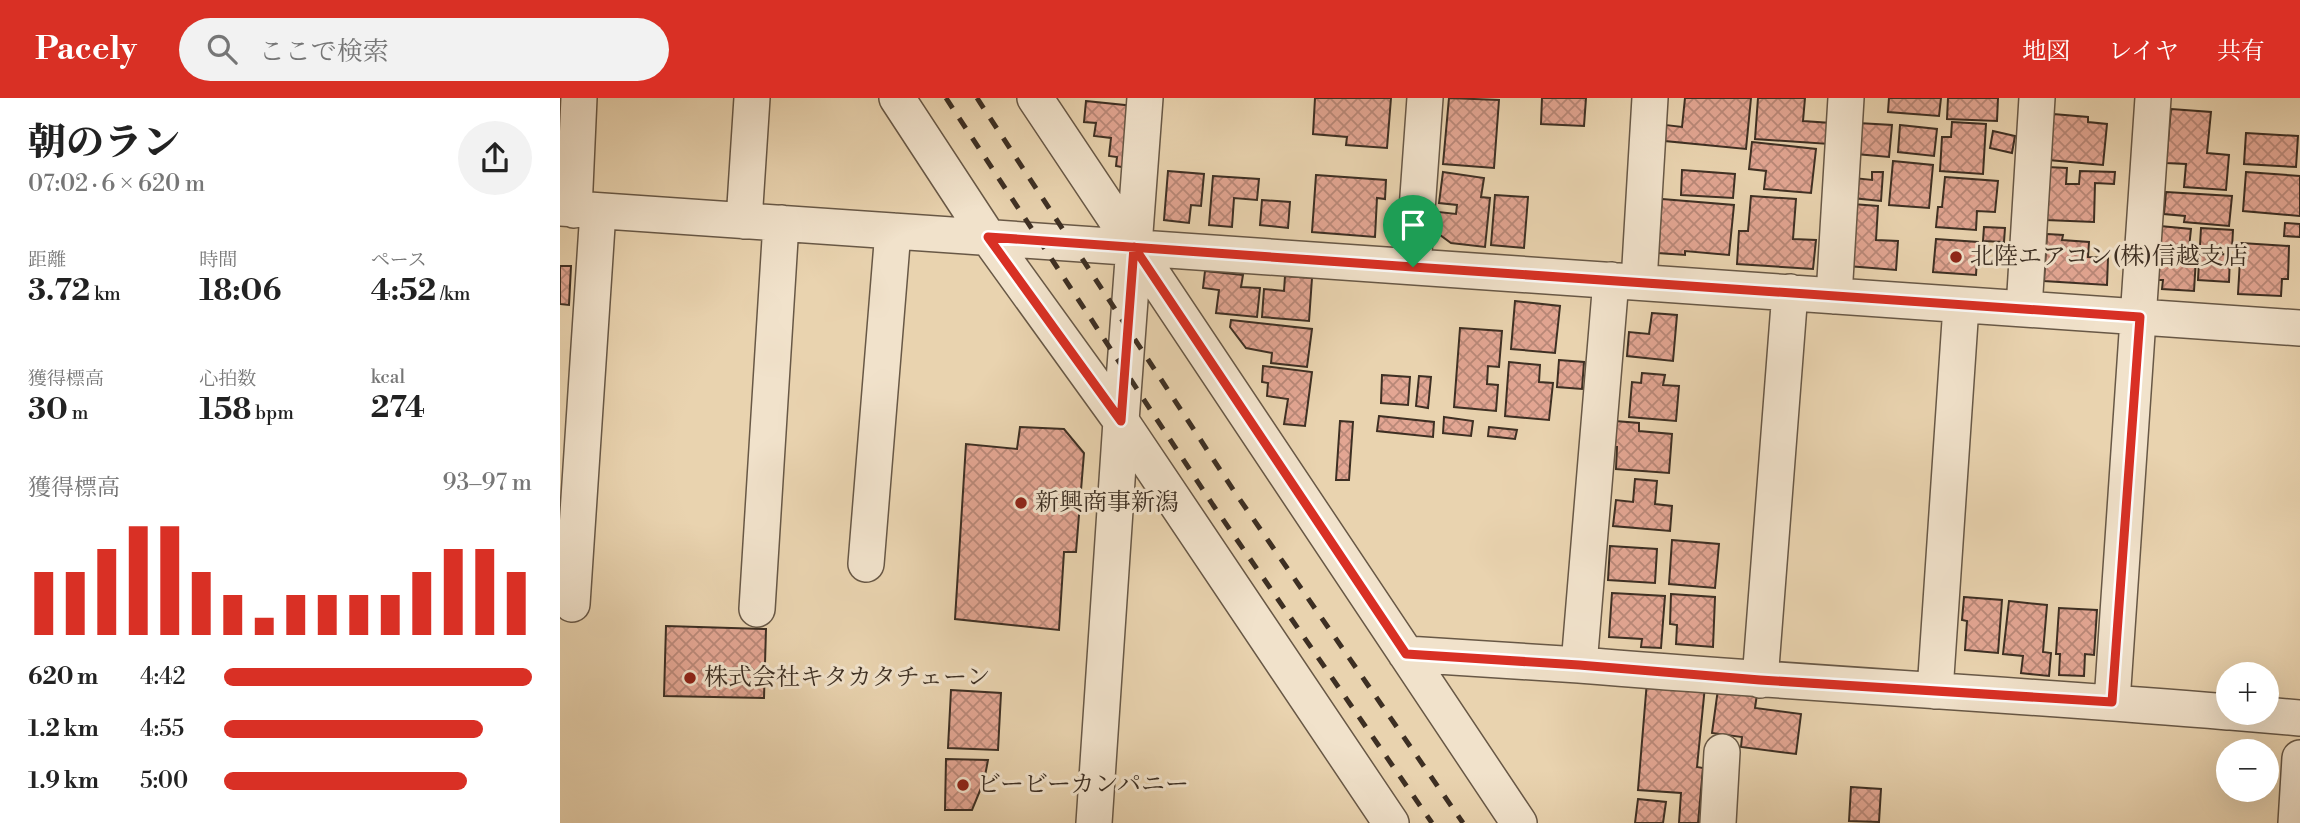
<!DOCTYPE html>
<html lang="ja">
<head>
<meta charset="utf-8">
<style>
  body { margin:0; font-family:"Libre Bodoni","Noto Serif JP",serif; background:#f2f2f2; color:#222; height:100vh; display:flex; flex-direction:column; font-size:26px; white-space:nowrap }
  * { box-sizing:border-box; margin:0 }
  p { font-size:23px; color:#767676 }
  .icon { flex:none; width:38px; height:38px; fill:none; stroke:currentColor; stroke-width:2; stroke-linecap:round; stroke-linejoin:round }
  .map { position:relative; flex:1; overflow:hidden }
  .side { display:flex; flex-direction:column; background:#fff; width:560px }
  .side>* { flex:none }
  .fabs { position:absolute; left:1656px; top:564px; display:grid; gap:14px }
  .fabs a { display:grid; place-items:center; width:63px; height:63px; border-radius:50%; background:#fff; box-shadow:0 7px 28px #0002; font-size:35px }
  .pin { position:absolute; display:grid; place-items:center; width:60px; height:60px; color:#fff; margin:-72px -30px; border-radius:50% 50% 50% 0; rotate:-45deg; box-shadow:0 0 7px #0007 }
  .pin .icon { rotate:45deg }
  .round { display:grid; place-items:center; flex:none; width:74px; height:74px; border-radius:37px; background:#f2f2f2 }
  .head { display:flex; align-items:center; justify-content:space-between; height:119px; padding:0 28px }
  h1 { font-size:38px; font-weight:800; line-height:52px }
  .metrics { display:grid; grid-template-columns:repeat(3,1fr); gap:10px; height:119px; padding:7px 28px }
  .metrics div { display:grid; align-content:center }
  .metrics b { font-size:30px; font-weight:800 }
  .metrics small { font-size:19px; font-weight:400 }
  .metrics p { font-size:19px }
  .chart { height:196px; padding:14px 28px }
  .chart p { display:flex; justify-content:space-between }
  .chart svg { width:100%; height:126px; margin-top:7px; stroke:#d93025; stroke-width:6 }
  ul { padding:0 28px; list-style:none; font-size:23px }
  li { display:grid; grid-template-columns:112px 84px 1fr; align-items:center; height:52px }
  li i { height:18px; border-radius:9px; background:#d93025 }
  header { display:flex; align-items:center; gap:42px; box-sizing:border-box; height:98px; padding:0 35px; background:#d93025; color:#fff }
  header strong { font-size:33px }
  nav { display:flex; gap:38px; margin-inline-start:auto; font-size:24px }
  .search { width:490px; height:63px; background:#f2f2f2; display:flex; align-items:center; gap:18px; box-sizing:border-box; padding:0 24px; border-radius:38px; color:#767676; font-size:26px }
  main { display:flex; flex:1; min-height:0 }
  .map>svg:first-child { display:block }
  .building { fill:url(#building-cross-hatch); stroke:#3d2f23; stroke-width:2 }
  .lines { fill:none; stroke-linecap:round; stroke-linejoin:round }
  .minor-casing { stroke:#685846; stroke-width:38 }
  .minor { stroke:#f1e2cb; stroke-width:35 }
  .rail { stroke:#3d2f23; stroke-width:5; stroke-dasharray:12 12; stroke-linecap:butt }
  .route-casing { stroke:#fff; stroke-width:14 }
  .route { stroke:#d93025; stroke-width:9 }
  .poi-dot { fill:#8f2418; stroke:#f1e2cb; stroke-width:2.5 }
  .labels { text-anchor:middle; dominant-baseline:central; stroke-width:6; stroke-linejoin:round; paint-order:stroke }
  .poi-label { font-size:24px; fill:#3d2f23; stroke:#f1e2cb; text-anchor:start }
</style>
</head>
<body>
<header>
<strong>Pacely</strong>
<div class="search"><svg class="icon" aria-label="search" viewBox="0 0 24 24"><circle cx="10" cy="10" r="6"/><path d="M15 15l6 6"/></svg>ここで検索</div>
<nav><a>地図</a><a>レイヤ</a><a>共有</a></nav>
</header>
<main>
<section class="side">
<div class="head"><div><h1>朝のラン</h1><p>07:02 · 6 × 620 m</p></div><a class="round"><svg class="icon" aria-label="share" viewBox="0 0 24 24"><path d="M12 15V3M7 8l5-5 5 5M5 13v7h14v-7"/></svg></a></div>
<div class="metrics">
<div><p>距離</p><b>3.72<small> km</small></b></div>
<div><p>時間</p><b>18:06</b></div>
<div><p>ペース</p><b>4:52<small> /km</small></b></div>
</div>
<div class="metrics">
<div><p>獲得標高</p><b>30<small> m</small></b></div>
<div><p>心拍数</p><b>158<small> bpm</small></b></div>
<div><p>kcal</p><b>274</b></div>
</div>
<div class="chart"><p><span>獲得標高</span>93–97 m</p>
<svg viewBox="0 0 160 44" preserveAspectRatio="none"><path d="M5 44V22M15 44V22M25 44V14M35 44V6M45 44V6M55 44V22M65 44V30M75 44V38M85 44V30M95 44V30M105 44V30M115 44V30M125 44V22M135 44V14M145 44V14M155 44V22"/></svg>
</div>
<ul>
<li><b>620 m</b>4:42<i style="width:100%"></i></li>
<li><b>1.2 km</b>4:55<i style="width:84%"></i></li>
<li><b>1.9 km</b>5:00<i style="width:79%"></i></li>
</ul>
</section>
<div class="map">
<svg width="1740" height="725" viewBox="0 0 1740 725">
  <defs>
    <pattern id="building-cross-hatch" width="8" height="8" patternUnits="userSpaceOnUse" patternTransform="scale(1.75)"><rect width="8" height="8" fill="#e3a693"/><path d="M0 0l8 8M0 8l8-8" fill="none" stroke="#b98878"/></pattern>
  </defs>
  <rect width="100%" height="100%" fill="#e9d3af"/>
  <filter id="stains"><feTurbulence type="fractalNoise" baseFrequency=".00286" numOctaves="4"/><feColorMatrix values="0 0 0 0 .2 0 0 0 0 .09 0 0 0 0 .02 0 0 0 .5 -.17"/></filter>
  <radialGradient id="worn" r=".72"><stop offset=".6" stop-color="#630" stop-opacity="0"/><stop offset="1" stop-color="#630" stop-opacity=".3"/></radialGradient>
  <path class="building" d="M755,0h76l-4,50 -41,-3 1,-8 -34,-3z
    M889,0l50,2 -5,68 -51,-4z
    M982,0h44l-2,28 -43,-2z
    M1125,0h66l-5,51 -81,-8 1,-16 16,2z
    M1198,0h47l-2,23 28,2 -2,21 -74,-5z
    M1329,0h52l-2,18 -51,-4z
    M1388,0h50l-1,23 -50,-2z
    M526,3l48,5 -7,62 -11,-2 1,-9 -8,-1 2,-18 -17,-2 2,-13 -12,-1z
    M1611,11l40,3 -4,41 22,2 -3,35 -42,-3 2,-23 -20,-1z
    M1493,16l35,3v5l19,2 -4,41 -54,-5z
    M1392,24l34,2 -3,50 -43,-3 2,-34h9z
    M1298,25l34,2 -3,32 -33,-3z
    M1340,27l37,4 -3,27 -36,-4z
    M1433,33l22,5 -3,17 -22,-5z
    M1686,35l52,3 -2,31 -52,-3z
    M1192,44l64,7 -5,44 -47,-4 2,-18 -17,-2z
    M1333,63l40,4 -4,43 -40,-3z
    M1487,69l20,1 -1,16h13l1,-13 35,1 -1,12 -19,-1 -1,39 -48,-2z
    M1122,72l53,4 -2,24 -52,-3z
    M608,73l36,3 -3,32 -10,-1 -2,18 -25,-3z
    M883,74l41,6 -3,19 9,1 -5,49 -34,-4 -15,-11 3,-20 17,2 1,-9 -18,-2z
    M1312,74h11l-2,29 -29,-3 2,-20 18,2z
    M1686,74l54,4v40l-57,-5z
    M756,77l70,5 -1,19 -8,-1 -2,39 -63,-5z
    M653,78l46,3 -2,21 -23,-2 -2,29 -23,-2z
    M1385,79l53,4 -3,31 -18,-1 -1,19 -40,-3 2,-20h4z
    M1606,94l66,4 -3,30 -45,-4 1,-6 -21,-2z
    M935,97l33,2 -4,51 -33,-3z
    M1191,98l45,3 -3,40 23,1 -3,29 -76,-5 2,-33h9z
    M1102,101l72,6 -5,50 -44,-4v4l-27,-2z
    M702,102l28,2 -2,26 -28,-3z
    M1292,106l26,2 -2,34 22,1 -2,29 -48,-4z
    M1725,125l15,1v13l-16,-1z
    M1600,128l31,3 -3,28 8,1 -2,33 -32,-2 1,-9h-9z
    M1424,129l21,1 -1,14 -21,-1z
    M1641,130l32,2 -1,18 -10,-1v7l8,1 -1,27 -31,-2z
    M1487,136l16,1 -1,5 27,2 -1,15 20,1 -1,27 -63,-4z
    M1376,141l42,3 -2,33 -43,-3z
    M1681,145l48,3 -1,33h-6l-1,17 -43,-2z
    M0,168h11l-2,39 -9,-1z
    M645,173l38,4 -2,12 19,1 -3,29 -41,-4 3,-23 -16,-2z
    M725,178l27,2 -3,43 -47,-4 2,-28 20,2z
    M955,203l45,5 -5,47 -44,-4z
    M1092,215l25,2 -4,46 -46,-5 2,-24 20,2z
    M671,222l81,9 -5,38 -36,-4 1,-10 -26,-5 -16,-21z
    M900,230l42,3 -3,36 -11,-1 -1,18 11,1 -2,26 -42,-4z
    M999,262l25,2 -2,27 -25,-2z
    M949,264l31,3 -1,17 14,1 -4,37 -44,-4z
    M703,268l49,6 -7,54 -21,-2 4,-25 -21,-3 1,-13 -6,-1z
    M1082,275l23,2 -2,10 16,1 -3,35 -47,-4 3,-35 9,1z
    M822,277l28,2 -2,28 -27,-2z
    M859,278l12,1 -3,31 -12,-2z
    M819,318l55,6 -1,15 -56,-6z
    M884,319l29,4 -2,15 -28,-3z
    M780,323l13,1 -4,58h-13z
    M1055,323l24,2v8l33,3 -3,39 -53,-4 1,-22h-4z
    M460,329l44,2 20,24 -8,99h-12l-5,78 -104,-11 11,-175 51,5z
    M929,329l28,3 -2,9 -27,-3z
    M1075,381l22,2 -2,23 17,2 -2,25 -57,-5 3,-26 17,2z
    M1112,442l47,4 -4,44 -46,-4z
    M1050,448l47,3 -2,34 -47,-3z
    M1052,495l53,3 -4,52 -20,-1 1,-8 -33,-2z
    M1111,496l44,3 -2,50 -37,-3 1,-19 -7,-1z
    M1404,499l38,3 -4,53 -33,-3 2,-29 -5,-1z
    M1449,503l38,4 -4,47 8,1 -2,23 -28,-3 2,-17 -20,-2z
    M1499,510l38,2 -3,45 -9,-1 -1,22 -25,-1 1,-21h-4z
    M106,528l100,3 -2,69 -100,-2z
    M1087,583l58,5 -8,81 6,1 -5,55h-19l2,-30 -43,-3z
    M1158,591l39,5 -2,14 46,6 -5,40 -55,-7 1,-10 -30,-4z
    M391,592l50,3 -3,57 -50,-2z
    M386,661l42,1 -4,21 -12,29h-27z
    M1291,689l30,2 -2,33 -30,-1z
    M1078,701l28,3 -3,21h-28z"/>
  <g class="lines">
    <defs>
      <path id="minor" d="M337,0l91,139 133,184 -27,402
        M475,0l484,725
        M585,0l-24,323 270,402
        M0,110l1740,120
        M14,112l5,-112
        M184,123l8,-123
        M853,168l12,-168
        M1051,182l-32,385c216,18 433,29 649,47
        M1079,184l11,-184
        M1274,198l12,-198
        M1464,211l13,-211
        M306,466l27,-333
        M12,506l26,-393
        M197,511l24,-386
        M846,556l173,11
        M1200,582l30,-388
        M1375,593l26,-385
        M1552,604l41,-604
        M1671,614l69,6
        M1158,725l4,-71
        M1736,725l4,-65"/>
    </defs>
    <use href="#minor" class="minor-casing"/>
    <use href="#minor" class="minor"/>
    <path class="rail" d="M386,0l267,407 219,318
      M417,0l257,393 229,332"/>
  </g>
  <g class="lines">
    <defs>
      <path id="route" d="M853,169c-142,-10 -283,-20 -425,-30l133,184 13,-174 272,407 173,11 181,15 352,22 28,-385 -727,-50"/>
    </defs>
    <use href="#route" class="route-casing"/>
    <use href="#route" class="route"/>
  </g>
  <g class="poi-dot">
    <circle cx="1396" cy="159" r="7"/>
    <circle cx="461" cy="405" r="7"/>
    <circle cx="130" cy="580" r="7"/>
    <circle cx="403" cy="687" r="7"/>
  </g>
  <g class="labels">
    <g class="poi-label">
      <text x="1410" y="159">北陸エアコン(株)信越支店</text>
      <text x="475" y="405">新興商事新潟</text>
      <text x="144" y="580">株式会社キタカタチェーン</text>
      <text x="417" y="687">ビービーカンパニー</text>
    </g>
  </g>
  <rect width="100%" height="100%" filter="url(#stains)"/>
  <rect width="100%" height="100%" fill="url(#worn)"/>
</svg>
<div class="fabs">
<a>+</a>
<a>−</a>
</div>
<div class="pin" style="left:853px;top:169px;background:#1e9e55"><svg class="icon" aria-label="arrive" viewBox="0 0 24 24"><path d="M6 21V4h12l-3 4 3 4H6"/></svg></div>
</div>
</main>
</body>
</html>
